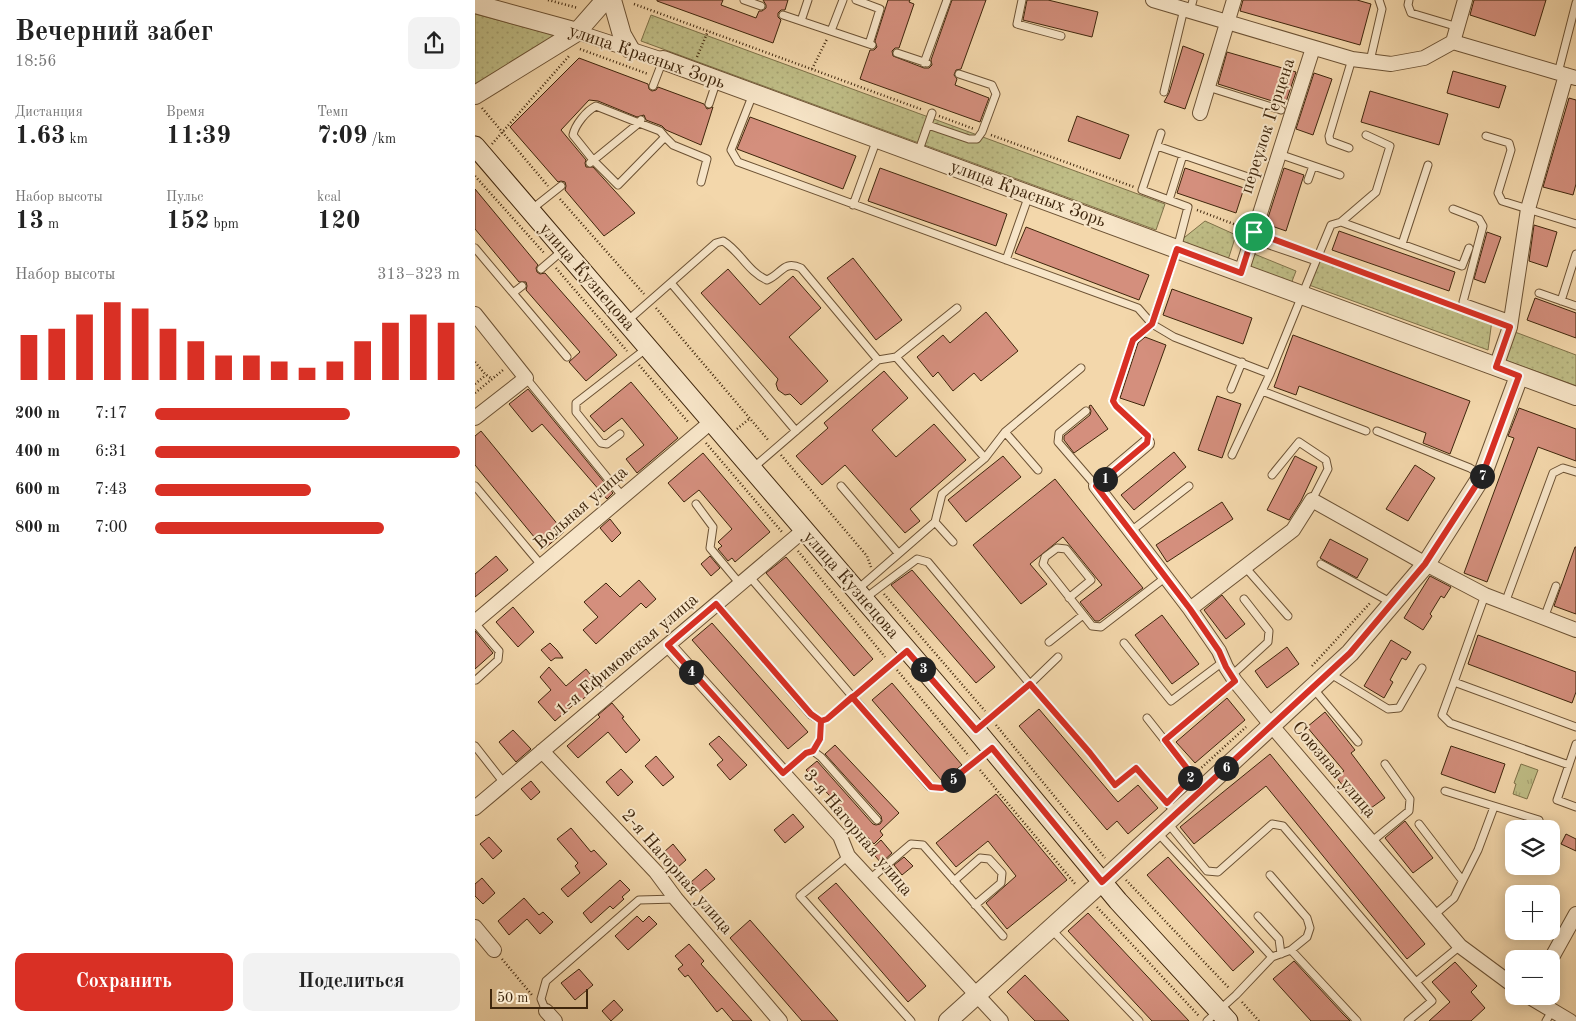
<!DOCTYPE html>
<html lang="ru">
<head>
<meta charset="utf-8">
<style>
  body { margin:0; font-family:"Old Standard TT",serif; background:#f2f2f2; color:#222; height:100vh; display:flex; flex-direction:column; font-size:19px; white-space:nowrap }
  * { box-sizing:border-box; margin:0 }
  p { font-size:16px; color:#767676 }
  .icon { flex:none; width:28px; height:28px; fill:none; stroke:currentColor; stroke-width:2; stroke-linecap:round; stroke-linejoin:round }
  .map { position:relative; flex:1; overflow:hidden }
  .details { display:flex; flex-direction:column; background:#fff; width:475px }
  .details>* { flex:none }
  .controls { position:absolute; left:1030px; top:820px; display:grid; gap:10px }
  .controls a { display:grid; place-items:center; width:55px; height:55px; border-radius:10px; background:#fff; box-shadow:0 2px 12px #0003; font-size:25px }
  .scale { position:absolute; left:15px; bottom:12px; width:98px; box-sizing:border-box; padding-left:5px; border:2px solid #3f260c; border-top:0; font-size:14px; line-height:18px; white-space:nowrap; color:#3f260c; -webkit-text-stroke:4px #f7e5c8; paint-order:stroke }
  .pin { position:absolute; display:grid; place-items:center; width:42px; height:42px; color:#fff; margin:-21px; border:2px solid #fff; border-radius:50%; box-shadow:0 1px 5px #0007 }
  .km { position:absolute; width:25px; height:25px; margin:-12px; border-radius:50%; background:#222; color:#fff; font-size:14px; line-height:25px; text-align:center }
  .round { display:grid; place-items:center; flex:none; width:52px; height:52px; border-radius:10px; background:#f2f2f2 }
  .overview { display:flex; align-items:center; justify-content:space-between; height:85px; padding:0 15px }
  h1 { font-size:28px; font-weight:700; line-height:38px }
  .stats { display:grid; grid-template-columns:repeat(3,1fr); gap:8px; height:85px; padding:5px 15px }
  .stats div { display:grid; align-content:center }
  .stats b { font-size:25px; font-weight:700 }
  .stats small { font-size:14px; font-weight:400 }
  .stats p { font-size:14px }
  .chart { height:140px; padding:10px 15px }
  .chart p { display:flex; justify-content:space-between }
  .chart svg { width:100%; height:90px; margin-top:5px; stroke:#d93025; stroke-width:6 }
  .button { display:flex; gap:10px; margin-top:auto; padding:10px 15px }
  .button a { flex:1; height:58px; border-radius:10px; background:#d93025; color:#fff; font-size:20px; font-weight:700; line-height:58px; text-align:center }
  .button a+a { background:#f2f2f2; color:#222 }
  ul { padding:0 15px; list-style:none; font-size:16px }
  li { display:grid; grid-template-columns:80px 60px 1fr; align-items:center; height:38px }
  li i { height:12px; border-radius:6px; background:#d93025 }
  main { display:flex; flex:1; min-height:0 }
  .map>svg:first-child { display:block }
  .grass { fill:url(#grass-dots); stroke:#7f7249 }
  .park { fill:url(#park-tufts); stroke:#7f7249 }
  .building { fill:#d48f7d; stroke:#3f260c }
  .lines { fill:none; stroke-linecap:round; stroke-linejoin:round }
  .service-casing { stroke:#6c5234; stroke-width:9 }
  .minor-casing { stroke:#6c5234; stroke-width:16 }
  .tertiary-casing { stroke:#6c5234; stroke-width:20 }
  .secondary-casing { stroke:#3f260c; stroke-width:21 }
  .path { stroke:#3f260c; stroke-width:2.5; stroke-dasharray:1 2.5; stroke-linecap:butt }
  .service { stroke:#f7e5c8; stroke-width:7 }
  .minor { stroke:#f7e5c8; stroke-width:14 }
  .tertiary { stroke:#f7e5c8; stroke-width:18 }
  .secondary { stroke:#f7e5c8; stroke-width:19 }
  .route-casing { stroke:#fff; stroke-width:10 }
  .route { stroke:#d93025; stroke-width:6 }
  .labels { text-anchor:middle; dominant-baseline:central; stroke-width:4; stroke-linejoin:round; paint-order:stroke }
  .street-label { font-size:18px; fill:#3f260c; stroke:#f7e5c8 }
</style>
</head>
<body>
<main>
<section class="details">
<div class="overview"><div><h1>Вечерний забег</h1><p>18:56</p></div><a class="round"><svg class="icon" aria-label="share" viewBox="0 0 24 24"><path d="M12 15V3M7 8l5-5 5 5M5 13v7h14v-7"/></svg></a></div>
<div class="stats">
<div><p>Дистанция</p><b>1.63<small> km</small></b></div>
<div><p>Время</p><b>11:39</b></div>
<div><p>Темп</p><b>7:09<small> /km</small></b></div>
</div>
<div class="stats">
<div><p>Набор высоты</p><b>13<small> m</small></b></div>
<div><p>Пульс</p><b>152<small> bpm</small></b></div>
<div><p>kcal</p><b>120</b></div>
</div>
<div class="chart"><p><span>Набор высоты</span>313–323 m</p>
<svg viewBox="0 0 160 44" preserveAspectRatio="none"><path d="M5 44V22M15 44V19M25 44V12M35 44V6M45 44V9M55 44V19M65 44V25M75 44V32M85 44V32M95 44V35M105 44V38M115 44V35M125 44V25M135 44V16M145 44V12M155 44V16"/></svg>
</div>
<ul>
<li><b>200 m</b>7:17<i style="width:64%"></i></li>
<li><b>400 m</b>6:31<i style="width:100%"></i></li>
<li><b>600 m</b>7:43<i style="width:51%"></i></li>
<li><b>800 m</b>7:00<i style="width:75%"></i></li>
</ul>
<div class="button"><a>Сохранить</a><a>Поделиться</a></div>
</section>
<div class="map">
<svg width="1101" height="1021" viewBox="0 0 1101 1021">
  <defs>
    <pattern id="grass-dots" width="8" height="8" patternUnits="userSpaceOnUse" patternTransform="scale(1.25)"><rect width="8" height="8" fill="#bfbd86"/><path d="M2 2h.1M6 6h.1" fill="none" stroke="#a5a272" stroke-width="1.8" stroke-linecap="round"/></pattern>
    <pattern id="park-tufts" width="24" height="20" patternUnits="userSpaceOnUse" patternTransform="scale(1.25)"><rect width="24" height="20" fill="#bfbd86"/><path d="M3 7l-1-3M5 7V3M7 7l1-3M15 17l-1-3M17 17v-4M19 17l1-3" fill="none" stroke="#a5a272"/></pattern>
  </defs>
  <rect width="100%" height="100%" fill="#f3d7ab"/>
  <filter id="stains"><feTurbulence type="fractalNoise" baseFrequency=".004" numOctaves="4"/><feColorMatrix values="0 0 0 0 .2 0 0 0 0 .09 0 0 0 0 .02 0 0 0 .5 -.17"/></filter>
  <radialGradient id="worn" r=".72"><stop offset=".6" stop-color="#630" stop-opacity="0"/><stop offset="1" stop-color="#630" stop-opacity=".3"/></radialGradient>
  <path class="grass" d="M0,14l79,21 -18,23 -61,30z
    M176,15l514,189 -9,26 -515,-189z
    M730,221l31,14 -8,25 -48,-19z
    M772,251l49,20 -5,13 -49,-20z
    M843,256l174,64 -4,30 -179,-65z
    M1040,332l61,23v31l-71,-26z"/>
  <path class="park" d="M1046,764l17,6 -11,29 -14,-5 3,-10 -2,-1z"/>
  <path class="building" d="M182,0h66l-2,5 35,13 3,-7h3l4,-3v-3l-3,-5h25l-3,10h-4l-3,3v4l3,3 -8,23 -116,-42z
    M413,0h22l-1,2 5,2 -15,44h-4l-3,3 1,5 31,12h5l3,-3 -1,-5 21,-60h34l-25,69 -5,1 -2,5 3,4 -2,6 34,13 -9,24 -120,-43 10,-29h4l3,-3 -2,-6z
    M552,0h21l50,12 -6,25 -69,-17z
    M768,0h114l14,4 -11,41 -120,-34z
    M999,0h72l-11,36 -65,-21z
    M708,46l21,8 -19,55 -21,-7 5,-9z
    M752,52l69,20 -11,33 -67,-21z
    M104,58l69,26 1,5 3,2 4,-1 2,-3 46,17 3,5 6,-2 -12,38 -35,-15 -4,-4 -16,-6 -2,-5 -7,2 -39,-16 -9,-1 -28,30 25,30 -1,3 1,4h7l42,46 -31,23 -39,-46 1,-4 -1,-4 -4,-1 -3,1 -48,-55z
    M978,71l53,15 -7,22 -52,-15z
    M839,73l18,6 -19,56 -17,-6z
    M895,91l78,23 -9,31 -78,-23z
    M1094,98l7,2v84l-3,11 -30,-8z
    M602,116l52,19 -9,24 -52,-18z
    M275,117l106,39 -13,33 -106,-40z
    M405,168l127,46 -11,32 -128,-45z
    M710,168l59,20 -8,25 -59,-20z
    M809,168l20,7 -18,56 -20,-7z
    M0,189l63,76 -2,3 1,4 3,2 5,-1 72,82 -31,26 -17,-19 11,-10 -54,-62 1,-4 -1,-4h-7l-44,-53z
    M1059,225l23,7 -10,35 -18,-6z
    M551,227l123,48 -10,25 -124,-47z
    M864,231l116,41 -6,19 -117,-41z
    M1012,232l14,5 -16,46 -11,-4z
    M378,258l49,62 -26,20 -49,-62z
    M253,269l32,36 33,-29 28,32 -32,29 39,44 -27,24 -11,-11 -5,1 -7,-5 -2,-6 2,-5 -77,-86z
    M697,289l80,29 -9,26 -80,-29z
    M1060,298l41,15v25l-49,-18z
    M511,312l32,39 -37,30 -7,-8 -21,18 -15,-19 -5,5 -16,-20 26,-22 7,8z
    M818,335l177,66 -20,53 -27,-11 3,-10 -127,-47 -3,9 -22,-8z
    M670,337l21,8 -22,61 -24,-8 18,-55z
    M409,371l24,27 -36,32 24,27 38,-33 32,36 -56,49 10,12 -15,12 -60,-68 -23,20 -26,-29 32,-28 -4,-5z
    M156,382l47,56 -41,35 -11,-14 18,-14 -22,-27 -18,14 -14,-16z
    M53,389l85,104 -6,6 -65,-75 -10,8 -23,-28z
    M742,396l24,8 -19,54 -24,-8z
    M616,405l17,24 -34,24 -10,-13v-4l26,-21 1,-4 -2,-5z
    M1044,408l57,21v32l-38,-14 -51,135 -23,-9 50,-135 -6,-2z
    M6,431l83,101 -20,17 -69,-84v-29z
    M699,452l12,15 -52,43 -13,-15z
    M228,453l67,79 -35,30 -3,-4 -4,3 -10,-12 4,-3 -4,-4 14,-13 -33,-39 -15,12 -16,-19z
    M528,456l18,21 -55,45 -18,-22z
    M820,456l22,11 -16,34 -12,19 -22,-10z
    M940,465l20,13 -27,43 -22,-12z
    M580,479l88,109 -44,33h-4l-15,-19 22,-17 -39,-48 -33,27 17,20 -26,20 -48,-59z
    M747,502l11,17 -66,43 -11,-17z
    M135,519l11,14 -9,9 -12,-14z
    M855,539l38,20 -11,19 -37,-20z
    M1100,547h1v67l-22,-8z
    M21,556l12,14 -33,27v-23z
    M235,556l10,12 -9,8 -10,-12z
    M311,557l87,102 -19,17 -88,-103z
    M437,570l83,97 -19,16 -85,-98z
    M955,576l21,11 -7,11 -3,-2 -11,18 2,2 -9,14 -19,-12z
    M164,580l17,19 -10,9 -5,-5 -45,41 -13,-14 15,-13 -14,-15 22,-19 14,14z
    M747,595l23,29 -19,15 -22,-29z
    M38,607l21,25 -16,15 -22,-25z
    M687,615l37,49 -27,20 -37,-49z
    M237,623l96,109 -20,17 -96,-109z
    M0,631l18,22 -18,16z
    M1003,635l98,37v20l-4,11 -104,-39z
    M916,640l20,12 -5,8 -4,-2 -12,22 3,2 -9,16 -20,-12z
    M75,643l7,7 6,8h-8l-4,3 -10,-11z
    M812,647l12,17 -32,24 -12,-17z
    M74,667l17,19 20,-17 13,16 -17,15 -1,-2 -26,23 -17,-19 13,-12 -11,-13z
    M417,683l70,82 -20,16 -70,-81z
    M752,698l18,22 -50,43 -19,-21z
    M137,703l12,14 -2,1 18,22 -14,13 -18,-21 -30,26 -11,-12 33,-29 -2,-2z
    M564,709l79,93 20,-17 20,23 -30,26 -11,-13 -10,9 -88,-104z
    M850,712l30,38 -4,3 34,45 -21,15 -28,-36 8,-6 -37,-44z
    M38,730l18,19 -15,13 -17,-20z
    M244,736l28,29 -17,15 -13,-15 6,-5 -14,-16z
    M360,745l64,68 -19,18 3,4 -9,9 -68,-74 11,-9 56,63 3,1 4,-1 2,-3 -1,-5 -56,-62z
    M976,746l54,18 -10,29 -54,-19z
    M795,754l155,190 -18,15 -141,-173 -72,58 -14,-17z
    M181,756l18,21 -11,9 -18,-20z
    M146,769l12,13 -15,14 -12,-14z
    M56,781l9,11 -9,8 -10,-11z
    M521,794l71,86 -60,49 -21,-26 30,-27 -28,-35 -32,26 -20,-24z
    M318,814l11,13 -19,16 -11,-13z
    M930,821l28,37 -20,15 -28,-35z
    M96,828l20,24 3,-2 13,14 -39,33 -7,-8 19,-16 -5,-7 3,-3 -21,-24z
    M1091,834l10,5v12l-15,-7z
    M14,837l13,14 -9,8 -13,-15z
    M406,840l11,13 -11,10 -11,-13z
    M198,844l13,16 -9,8 -13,-16z
    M429,857l9,9 -11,9 -8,-10z
    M693,857l86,95 -21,19 -86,-96z
    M231,869l9,10 -16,13 -8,-10z
    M7,878l13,15 -12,11 -8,-8v-12z
    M145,880l10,10 -8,7 2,2 -11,10 -3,-3 -19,17 -8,-10z
    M361,883l90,103 -18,16 -90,-104z
    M49,898l15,17 4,-3 10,10 -13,12 -13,-15 -18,16 -11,-14z
    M613,913l101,108h-37l-84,-90z
    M162,916l6,6 6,-6 8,8 -29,26 -13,-14z
    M275,920l88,101h-36l-72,-83z
    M214,944l15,17 -3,3 51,57h-19l-11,-13 -5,4 -29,-37 -3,2 -7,-8 5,-4 -8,-9z
    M819,961l49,53 7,7h-39l-38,-42z
    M980,962l22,24 -6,6 14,16 -14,13h-42l21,-19 -18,-20z
    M104,969l14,16 -18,15 -14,-17z
    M550,975l44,46h-34l-28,-29z
    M139,1000l9,10 -12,11 -9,-10z"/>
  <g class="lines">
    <defs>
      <path id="service" d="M269,0l17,6
        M381,0l24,9 -11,35
        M547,0l-5,24 44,12
        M934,0l-1,5 3,8 47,14
        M715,11l3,-11
        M308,15l89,30
        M326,21l7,-21
        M356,31l12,-31
        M422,53l30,10
        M895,61l12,-52 -3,-9
        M449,63l23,-63
        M1083,73l18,-70
        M178,86l10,-26
        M733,87l73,23
        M689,92l20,-83
        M278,94l-22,56 7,12 400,146 14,16 22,13 96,37
        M234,104l8,-24
        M166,120l-2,3 -43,-17c-10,5 -21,19 -23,29l20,25 25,25 47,-48 8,8 34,14 -6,23
        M453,125l41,14h8l5,-7 14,-38 -4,-9 -33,-11
        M1011,136l23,7 2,7 -13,43 4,8 74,23
        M682,146l94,32
        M874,148l-19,-7 -1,-5 23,-77
        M443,153l14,-40
        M804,154l61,21
        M115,163l49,-40 21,8 5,6
        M833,180l5,-14
        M694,200l14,-45
        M378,205l24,-66
        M57,209l29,-23
        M978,209l26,10 4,7 -20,76 48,17
        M866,222l35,-30 14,-46 -24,-11
        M927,244l26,-79
        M0,248l92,109
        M531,260l23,-65
        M841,261l15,-36 10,-3 121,44 7,-18
        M66,269l22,-19
        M196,283l125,148
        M38,293l9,-7
        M1064,293l37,13
        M1086,301l15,-47
        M151,322l90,-79 7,-2c17,10 25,31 44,39 15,-6 16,-20 34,-12l77,92 18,-3 89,101 -43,36 -7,28 -77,67
        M421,357l61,-49
        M51,378l97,119
        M756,389l11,-27
        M787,391l104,40
        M611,411l-27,22 -1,9 38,44
        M902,431l93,37 11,7
        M530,432l33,38
        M145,434l-13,10 -6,-1 -25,-31v-9l71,-55
        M672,443l1,-7 -32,-30 -3,-5 20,-61 19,-16 25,-75 11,-42 -46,-17 19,-57
        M757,455l38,-81 46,-113 -64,-22
        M510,458l20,-26 76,-64
        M278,468l125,-108
        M797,475l27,-33 27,18 2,9 -16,31
        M0,486l67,80
        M366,486l57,67
        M221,504l17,23 -3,21 30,36
        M460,522l18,20
        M656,531l58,-45
        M846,564l71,39
        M770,567l43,49
        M274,576l181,211 12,1 49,-39
        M594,598l22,-18 -25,-31 -9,-1 -12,9 -2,7 49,62 9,1 65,-50
        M389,599l53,-40 11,3 102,122 60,69 25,32 21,-17 40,45
        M1030,603l48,-130 10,-5 13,4
        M241,604l95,111 10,6 6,-2 80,-68
        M1069,618l12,-32
        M0,623l24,28 -1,9 -22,20
        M574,642l34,-27
        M649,643l47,58 53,-40
        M854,673l59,36 11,-1 23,-40
        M757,675l36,-33 1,-11 -25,-32
        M979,682l31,-87
        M838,688l45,54
        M672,718l56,71
        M501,730l54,-46 28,-27
        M690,740l70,-59
        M1101,744l-19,56 19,7
        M0,746l29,37
        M338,751l8,6 56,63
        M1094,765l-119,-42 -8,-8 12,-33 122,45
        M308,773l23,-20 7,-2 7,-12 1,-18
        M970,791l94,29
        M692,822l40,49 11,1 54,-48 11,2 133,156
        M944,824l43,56
        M682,832l115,125 19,-7 66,71
        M896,842l38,-31 1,-12 -25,-35
        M373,856l-48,40 111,125
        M795,875l37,43 3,10 -3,9 -16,13
        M395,879l41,-35 12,1 80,91
        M479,881l26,-23 9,1 13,14 -1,10 -26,22
        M959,915l20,-17 24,-48 16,-43
        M783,916l21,23 2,15
        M576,929l88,92
        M71,1011l-5,-12 5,-18 93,-81 37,-1
        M732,1021l29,-26 36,-38
        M933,1021l24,-20 -16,-19 44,-36
        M1071,1021l6,-10"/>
      <path id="minor" d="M678,0l199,59 39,5 33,-6 29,-16 123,36
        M102,32l86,28
        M978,42l12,-42
        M725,113l34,-113
        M766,273l72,-225
        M0,314l51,64 -51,40
        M1021,367l14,-40 18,-118 38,-134
        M672,443l-51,43 94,123 29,42 7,16 9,14 37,45 188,220 54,40
        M715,609l103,-79 19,-30 114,64 59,31 91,35
        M0,622l236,-200
        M193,645l172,191 8,20 153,165
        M67,751l114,121 20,27 104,122
        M0,808l329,-278
        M0,927l19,23
        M1076,959l25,-45
        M1053,996l42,25
        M71,1011l9,10"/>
      <path id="tertiary" d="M137,0l10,35 8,14
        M0,4l102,28
        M188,60l913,336
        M0,95l102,-63 28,-32
        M473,1021l154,-139 248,-229 76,-89 56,-88 37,-100"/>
      <path id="secondary" d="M0,146l501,584 142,171 110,120"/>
    </defs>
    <use href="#service" class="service-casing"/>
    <use href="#minor" class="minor-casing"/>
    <use href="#tertiary" class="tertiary-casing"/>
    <use href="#secondary" class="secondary-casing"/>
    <path class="path" d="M73,0l30,8
      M159,4l289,106
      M105,49l68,25
      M222,57l11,-26
      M337,69l15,-30
      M7,108l66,78
      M464,116l35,13
      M516,135l143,52
      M17,144l77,-88
      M0,176l70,78
      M85,199l84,95
      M722,210l47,18
      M851,259l128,47
      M81,268l71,83
      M181,308l113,133
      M0,362l10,12 7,5
      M164,365l50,58
      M0,384l11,-9
      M0,393l28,-23
      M262,429l12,-10
      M231,443l76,89
      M306,455l86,101 4,11
      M323,551l87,106
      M409,594l101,117
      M837,666l59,-64
      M422,670l72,86
      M521,725l109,133
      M505,770l96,115
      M724,770l47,-43
      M651,880l103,108
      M622,907l102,109
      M27,959l30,36
      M767,1002l17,19"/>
    <use href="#service" class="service"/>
    <use href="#minor" class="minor"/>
    <use href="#tertiary" class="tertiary"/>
    <use href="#secondary" class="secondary"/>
  </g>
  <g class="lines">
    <defs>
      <path id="route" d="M779,232l-13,41 -64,-24 -25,75 -19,16 -20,61 3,5 32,30 -1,7 -51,43 94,123 29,42 7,16 9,14 -70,59 28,36 -26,27 -31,-35 -21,17 -25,-32 -60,-69 -54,46 -69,-79 -80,68 -6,2 -10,-7 -95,-110 -48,41 115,128 23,-20 7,-2 7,-12 1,-18 6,-2 25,-22 79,90 11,1 50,-40 110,134 248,-229 75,-89 57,-88 37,-100 -23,-9 14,-40 -256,-95"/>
    </defs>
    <use href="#route" class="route-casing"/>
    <use href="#route" class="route"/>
  </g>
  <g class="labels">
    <g class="street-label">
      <text transform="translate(172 57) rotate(19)">улица Красных Зорь</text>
      <text transform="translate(793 126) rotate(-72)">переулок Герцена</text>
      <text transform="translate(553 194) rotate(20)">улица Красных Зорь</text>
      <text transform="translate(112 277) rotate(49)">улица Кузнецова</text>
      <text transform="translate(106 508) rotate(-41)">Вольная улица</text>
      <text transform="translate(376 585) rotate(49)">улица Кузнецова</text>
      <text transform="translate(152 655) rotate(-40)">1-я Ефимовская улица</text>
      <text transform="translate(859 770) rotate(50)">Союзная улица</text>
      <text transform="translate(383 833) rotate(50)">3-я Нагорная улица</text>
      <text transform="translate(202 872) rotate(49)">2-я Нагорная улица</text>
    </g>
  </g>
  <rect width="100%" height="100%" filter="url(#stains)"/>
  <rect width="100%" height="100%" fill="url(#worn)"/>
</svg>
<div class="controls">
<a><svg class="icon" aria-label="layers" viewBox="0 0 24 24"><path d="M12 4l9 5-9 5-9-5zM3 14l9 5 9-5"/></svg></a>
<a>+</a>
<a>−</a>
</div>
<div class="scale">50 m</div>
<div class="pin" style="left:779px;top:232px;background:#1e9e55"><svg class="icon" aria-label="arrive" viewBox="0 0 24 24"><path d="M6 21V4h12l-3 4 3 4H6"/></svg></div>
<b class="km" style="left:630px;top:479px">1</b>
<b class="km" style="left:715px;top:778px">2</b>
<b class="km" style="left:448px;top:669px">3</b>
<b class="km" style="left:216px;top:672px">4</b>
<b class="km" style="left:478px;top:780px">5</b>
<b class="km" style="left:751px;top:768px">6</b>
<b class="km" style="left:1007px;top:476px">7</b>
</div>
</main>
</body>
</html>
